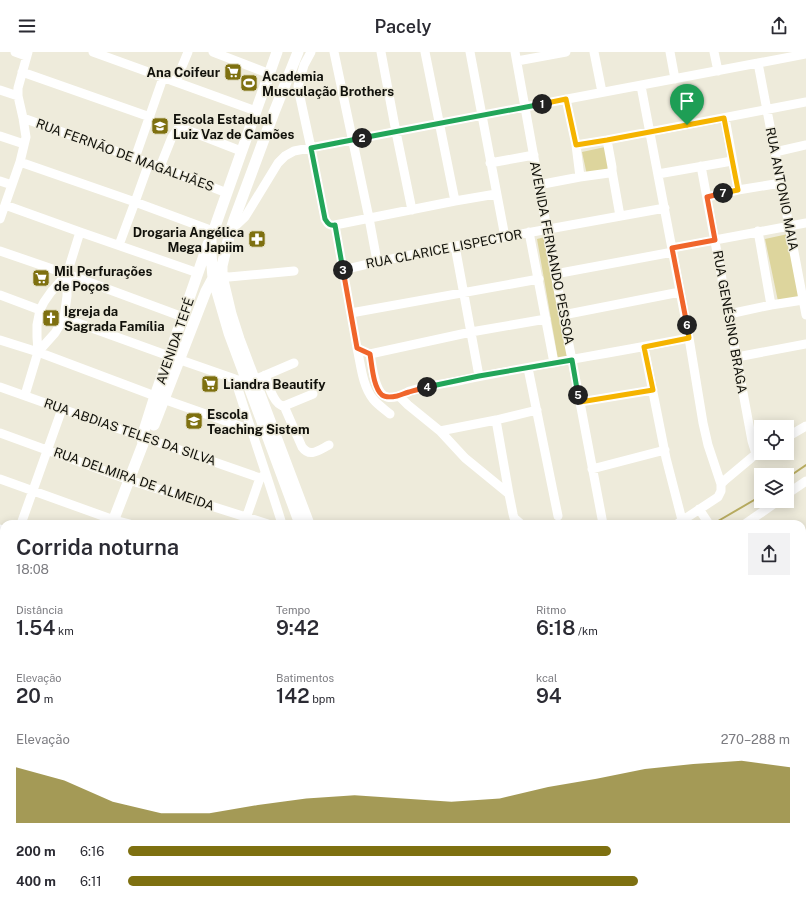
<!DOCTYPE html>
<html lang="pt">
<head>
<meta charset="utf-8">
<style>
  body { margin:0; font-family:"Public Sans",sans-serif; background:#f2f2f3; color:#2b2b33; height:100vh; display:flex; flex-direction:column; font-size:15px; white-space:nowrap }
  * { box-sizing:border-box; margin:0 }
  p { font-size:13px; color:#7c7c81 }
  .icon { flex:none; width:22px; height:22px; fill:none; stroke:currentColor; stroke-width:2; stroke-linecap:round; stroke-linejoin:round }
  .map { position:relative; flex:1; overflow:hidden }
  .details { position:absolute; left:0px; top:468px; width:806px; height:384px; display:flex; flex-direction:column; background:#fff; border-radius:12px 12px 0 0; box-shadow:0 2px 10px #0003 }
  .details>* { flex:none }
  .tools { position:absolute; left:754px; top:368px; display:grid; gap:8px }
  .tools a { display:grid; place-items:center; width:40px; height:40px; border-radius:0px; background:#fff; box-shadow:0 2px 10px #0003; font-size:20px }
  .pin { position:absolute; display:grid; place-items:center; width:34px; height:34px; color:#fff; margin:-41px -17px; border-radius:50% 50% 50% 0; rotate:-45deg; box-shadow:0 0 4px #0007 }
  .pin .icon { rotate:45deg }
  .km { position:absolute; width:20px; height:20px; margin:-10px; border-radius:50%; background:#222; color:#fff; font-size:11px; line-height:20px; text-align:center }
  .round { display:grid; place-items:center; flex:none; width:42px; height:42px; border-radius:0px; background:#f2f2f3 }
  .headline { display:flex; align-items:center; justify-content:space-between; height:68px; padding:0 16px }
  h1 { font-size:22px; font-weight:600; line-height:30px }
  .metrics { display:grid; grid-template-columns:repeat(3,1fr); gap:6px; height:68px; padding:4px 16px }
  .metrics div { display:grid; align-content:center }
  .metrics b { font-size:20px; font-weight:600 }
  .metrics small { font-size:11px; font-weight:400 }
  .metrics p { font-size:11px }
  .chart { height:112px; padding:8px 16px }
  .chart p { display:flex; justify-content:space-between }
  .chart svg { width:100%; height:72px; margin-top:4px; fill:#7e7010; opacity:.7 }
  ul { padding:0 16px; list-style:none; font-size:13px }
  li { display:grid; grid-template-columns:64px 48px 1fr; align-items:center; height:30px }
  li i { height:10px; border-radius:5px; background:#7e7010 }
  header { display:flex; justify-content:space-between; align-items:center; height:52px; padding:0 16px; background:#fff; font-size:18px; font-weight:600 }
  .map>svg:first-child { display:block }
  .green { fill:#ddd59d }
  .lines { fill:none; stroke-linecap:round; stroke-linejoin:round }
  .stream { stroke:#b7ab60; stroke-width:2 }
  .minor { stroke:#fff; stroke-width:9 }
  .major { stroke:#fff; stroke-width:11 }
  .split-1-casing { stroke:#fff; stroke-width:8 }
  .split-2-casing { stroke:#fff; stroke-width:8 }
  .split-3-casing { stroke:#fff; stroke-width:8 }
  .split-4-casing { stroke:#fff; stroke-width:8 }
  .split-5-casing { stroke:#fff; stroke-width:8 }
  .split-6-casing { stroke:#fff; stroke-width:8 }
  .split-7-casing { stroke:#fff; stroke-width:8 }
  .split-8-casing { stroke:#fff; stroke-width:8 }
  .split-1 { stroke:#f5b400; stroke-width:5 }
  .split-2 { stroke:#22a559; stroke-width:5 }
  .split-3 { stroke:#22a559; stroke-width:5 }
  .split-4 { stroke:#f0652b; stroke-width:5 }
  .split-5 { stroke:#22a559; stroke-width:5 }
  .split-6 { stroke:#f5b400; stroke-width:5 }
  .split-7 { stroke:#f0652b; stroke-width:5 }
  .split-8 { stroke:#f5b400; stroke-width:5 }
  .labels { text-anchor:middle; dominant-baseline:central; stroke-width:3; stroke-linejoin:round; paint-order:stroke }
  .poi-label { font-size:13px; font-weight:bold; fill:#10100a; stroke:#eeebdb; text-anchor:start }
  .street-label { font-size:13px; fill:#10100a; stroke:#eeebdb }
</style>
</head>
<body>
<header><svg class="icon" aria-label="menu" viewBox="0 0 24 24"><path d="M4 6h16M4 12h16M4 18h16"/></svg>Pacely<svg class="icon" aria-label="share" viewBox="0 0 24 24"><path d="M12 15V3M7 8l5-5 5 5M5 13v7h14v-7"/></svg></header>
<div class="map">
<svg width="806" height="852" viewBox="0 0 806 852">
  <rect width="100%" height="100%" fill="#eeebdb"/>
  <path class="green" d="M605,95l5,23 -23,5 -5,-23z
    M788,182l13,63 -23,4 -13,-62z
    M545,185l23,120 -10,2 -21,-120z"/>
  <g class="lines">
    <path class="stream" d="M787,426l19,-13
      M713,472l48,-28
      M0,663l4,6
      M165,852l5,-4"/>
    <path class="minor" d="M15,0l11,4
      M93,0l163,59
      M213,0l57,22
      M311,0l-7,13 -6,21 2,11 11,51 14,71c3,5 4,7 10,6l120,-24 41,-7
      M334,0l35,166 8,43
      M381,0l15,80 16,78
      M425,0l30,149
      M470,0l35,185
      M515,0l40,222 17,86 31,164
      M594,0l8,40
      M670,0l5,27
      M714,0l4,19
      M517,9l49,-9
      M758,11l48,252
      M22,20l128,45
      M176,29l12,-29
      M641,34l48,252 14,85 5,22 13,39
      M0,38l18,6
      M566,47l10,46 4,32
      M23,66l137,49 67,26
      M725,66l13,72
      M0,84l24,8
      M607,88l5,27v4l8,45
      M576,93l31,-5 199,-38
      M775,100l31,-7
      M135,106l28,-80
      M20,110l115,40 78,29
      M490,111l44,-8
      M701,114l51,275 4,13
      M160,115l12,-30 5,-7 5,-1 5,1 54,21
      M658,122l74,-13
      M0,129l12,4
      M538,133l42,-8 29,-4 3,-2
      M707,145l31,-7 43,-7
      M5,153l75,27 118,41
      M0,167l20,-57 6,-25 -3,-19 -5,-22v-8l10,-36
      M335,173l22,123 13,6
      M230,179l15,-14 33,-54 7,-7 9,-5 231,-44 281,-53
      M758,179l13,74
      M529,180l25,131
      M119,193l16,-43 14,-39
      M455,194l24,130
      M672,196l134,-25
      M0,199l67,23 116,43
      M343,218c48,-12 97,-21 145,-30 59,-11 118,-21 177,-32
      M555,222l118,-22
      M222,224l7,1 65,-6
      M0,243l40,15
      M351,261l188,-34
      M729,262l42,-9 32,-5
      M563,263l117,-23
      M64,266l105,38 66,23 11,3
      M0,288l38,12 117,44
      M644,295l22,111 16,62
      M357,296c4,17 5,37 16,51 5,6 11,10 17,15
      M38,300l17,-19 9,-15 3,-22v-22l13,-42
      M370,302c2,10 4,40 17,43 8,2 16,-3 23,-6 16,-5 32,-7 48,-10 77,-16 154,-28 231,-43
      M370,302l101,-22 75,-13
      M737,305l69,-13
      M528,316l30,148
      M265,323c3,9 9,31 19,31l29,-12
      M259,326l35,-15
      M235,327c15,49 32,96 47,145
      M0,335l62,22 198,69
      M25,343l13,-43 -1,-15v-12l3,-15 4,-8 7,-10 16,-18
      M399,344l9,9 32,26 25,27 44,36 4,20 1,4 7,6
      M163,347l88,31
      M580,350l73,-12
      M284,354l18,41c8,11 17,3 27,-2
      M496,368l13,74
      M440,379l56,-11 41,-10
      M0,381l129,47 139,44
      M787,385l19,-11
      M592,417l73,-19
      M0,427l114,41 16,4
      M787,442l19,-13
      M699,457l10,15
      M21,472l41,-115
      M244,472l16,-46 4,-3
      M677,472l41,-27 3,-6v-7l4,-4 31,-26 4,-2
      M745,472l33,-23
      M0,477l4,1
      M802,490l4,-3
      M0,511l4,2
      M0,630l4,5
      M0,723l4,5
      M67,848v4
      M541,848l3,4
      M791,848l2,4
      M46,852l7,-4
      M123,852l5,-4
      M187,852l5,-4"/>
    <path class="major" d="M277,0l-37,104 -29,82v16l2,24 16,55 71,191
      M298,0l-25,63 -39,105 -4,12 -8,34v10l9,38 8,25 70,185
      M154,373l52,-134 7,-13 4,-1
      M112,472l31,-80 -1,-7 13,-41 53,-152
      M802,544l4,-1
      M0,759l4,-10
      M198,852l6,-4
      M360,852l1,-4
      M370,852v-4
      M416,852l2,-4"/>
  </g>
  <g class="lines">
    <defs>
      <path id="split-1" d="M542,52l24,-5 10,46 31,-5 80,-15"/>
      <path id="split-2" d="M362,86l180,-34"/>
      <path id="split-3" d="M343,218l-8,-45c-5,1 -7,-1 -10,-6l-14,-71 51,-10"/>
      <path id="split-4" d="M343,218l14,78 13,6c2,11 3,33 12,41 4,3 10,2 15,1 4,-1 8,-3 12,-4 6,-2 12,-3 18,-5"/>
      <path id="split-5" d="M427,335l52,-11 93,-16 6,35"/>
      <path id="split-6" d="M578,343l2,7 73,-12 -9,-43 45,-9 -2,-13"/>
      <path id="split-7" d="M687,273l-15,-77 43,-8 -8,-43 16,-4"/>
      <path id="split-8" d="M687,73l37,-7 14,72 -15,3"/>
    </defs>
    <use href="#split-1" class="split-1-casing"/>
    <use href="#split-2" class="split-2-casing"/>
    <use href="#split-3" class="split-3-casing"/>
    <use href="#split-4" class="split-4-casing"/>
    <use href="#split-5" class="split-5-casing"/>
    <use href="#split-6" class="split-6-casing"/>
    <use href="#split-7" class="split-7-casing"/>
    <use href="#split-8" class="split-8-casing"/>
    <use href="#split-1" class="split-1"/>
    <use href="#split-2" class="split-2"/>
    <use href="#split-3" class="split-3"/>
    <use href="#split-4" class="split-4"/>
    <use href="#split-5" class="split-5"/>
    <use href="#split-6" class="split-6"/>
    <use href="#split-7" class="split-7"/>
    <use href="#split-8" class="split-8"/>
  </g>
  <defs>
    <symbol id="supermarket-square" viewBox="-11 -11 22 22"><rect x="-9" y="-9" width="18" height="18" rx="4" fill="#7e7010" stroke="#eeebdb"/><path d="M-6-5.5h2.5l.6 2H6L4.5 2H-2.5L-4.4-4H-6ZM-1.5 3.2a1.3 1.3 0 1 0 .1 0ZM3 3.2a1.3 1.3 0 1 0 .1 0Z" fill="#fff"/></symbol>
    <symbol id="stadium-square" viewBox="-11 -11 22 22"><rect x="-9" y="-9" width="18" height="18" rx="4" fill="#7e7010" stroke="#eeebdb"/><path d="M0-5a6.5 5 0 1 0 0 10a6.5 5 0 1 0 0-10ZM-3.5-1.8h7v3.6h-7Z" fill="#fff"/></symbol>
    <symbol id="school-square" viewBox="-11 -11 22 22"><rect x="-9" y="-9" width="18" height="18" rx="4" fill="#7e7010" stroke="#eeebdb"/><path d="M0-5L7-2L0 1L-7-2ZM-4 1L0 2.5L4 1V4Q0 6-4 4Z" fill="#fff"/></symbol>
    <symbol id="pharmacy-square" viewBox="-11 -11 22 22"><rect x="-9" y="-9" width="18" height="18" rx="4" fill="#7e7010" stroke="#eeebdb"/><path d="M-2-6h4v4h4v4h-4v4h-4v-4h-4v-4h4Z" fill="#fff"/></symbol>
    <symbol id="church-square" viewBox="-11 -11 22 22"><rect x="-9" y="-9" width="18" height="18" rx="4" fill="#7e7010" stroke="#eeebdb"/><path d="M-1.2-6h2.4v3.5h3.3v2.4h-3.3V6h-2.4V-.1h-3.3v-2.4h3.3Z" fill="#fff"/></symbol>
  </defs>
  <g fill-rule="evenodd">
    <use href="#supermarket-square" x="223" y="10" width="20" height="20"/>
    <use href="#stadium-square" x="239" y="21" width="20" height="20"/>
    <use href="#school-square" x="150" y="64" width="20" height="20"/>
    <use href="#pharmacy-square" x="247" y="177" width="20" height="20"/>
    <use href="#supermarket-square" x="31" y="216" width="20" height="20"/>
    <use href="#church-square" x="41" y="256" width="20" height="20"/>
    <use href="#supermarket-square" x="200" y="322" width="20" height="20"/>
    <use href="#school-square" x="184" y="359" width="20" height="20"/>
  </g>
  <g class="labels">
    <g class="poi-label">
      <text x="220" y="20" text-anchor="end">Ana Coifeur</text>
      <text x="262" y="24">Academia<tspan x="262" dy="15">Musculação Brothers</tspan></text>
      <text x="173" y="67">Escola Estadual<tspan x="173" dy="15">Luiz Vaz de Camões</tspan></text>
      <text x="244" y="180" text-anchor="end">Drogaria Angélica<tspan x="244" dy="15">Mega Japiim</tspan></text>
      <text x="54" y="219">Mil Perfurações<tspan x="54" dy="15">de Poços</tspan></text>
      <text x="64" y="259">Igreja da<tspan x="64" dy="15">Sagrada Família</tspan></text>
      <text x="223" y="332">Liandra Beautify</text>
      <text x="207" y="362">Escola<tspan x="207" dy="15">Teaching Sistem</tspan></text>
    </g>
    <g class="street-label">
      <text transform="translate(125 103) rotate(20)">RUA FERNÃO DE MAGALHÃES</text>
      <text transform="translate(782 137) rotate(79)">RUA ANTONIO MAIA</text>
      <text transform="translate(444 197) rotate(-11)">RUA CLARICE LISPECTOR</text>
      <text transform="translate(552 201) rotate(79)">AVENIDA FERNANDO PESSOA</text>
      <text transform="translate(730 270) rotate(80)">RUA GENÉSINO BRAGA</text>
      <text transform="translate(175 289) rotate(-71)">AVENIDA TEFÉ</text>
      <text transform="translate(130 380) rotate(19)">RUA ABDIAS TELES DA SILVA</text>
      <text transform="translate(134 427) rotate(19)">RUA DELMIRA DE ALMEIDA</text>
    </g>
  </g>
</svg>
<div class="tools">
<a><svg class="icon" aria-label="locate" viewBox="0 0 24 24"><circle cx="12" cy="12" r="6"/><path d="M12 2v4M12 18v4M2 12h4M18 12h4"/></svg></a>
<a><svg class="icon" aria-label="layers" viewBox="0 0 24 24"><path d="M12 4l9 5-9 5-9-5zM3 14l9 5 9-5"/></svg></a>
</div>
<div class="pin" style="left:687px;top:73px;background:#1e9e55"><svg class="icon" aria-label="arrive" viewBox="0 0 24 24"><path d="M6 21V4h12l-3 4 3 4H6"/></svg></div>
<b class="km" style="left:542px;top:52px">1</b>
<b class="km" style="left:362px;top:86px">2</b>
<b class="km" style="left:343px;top:218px">3</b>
<b class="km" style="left:427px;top:335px">4</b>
<b class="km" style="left:578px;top:343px">5</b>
<b class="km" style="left:687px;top:273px">6</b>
<b class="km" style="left:723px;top:141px">7</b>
<section class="details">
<div class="headline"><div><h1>Corrida noturna</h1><p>18:08</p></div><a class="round"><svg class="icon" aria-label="share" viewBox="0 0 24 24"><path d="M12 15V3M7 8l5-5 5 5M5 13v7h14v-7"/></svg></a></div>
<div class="metrics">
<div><p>Distância</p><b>1.54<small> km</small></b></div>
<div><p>Tempo</p><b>9:42</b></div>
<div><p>Ritmo</p><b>6:18<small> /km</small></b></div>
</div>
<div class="metrics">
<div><p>Elevação</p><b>20<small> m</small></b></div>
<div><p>Batimentos</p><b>142<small> bpm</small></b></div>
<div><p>kcal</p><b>94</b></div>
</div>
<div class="chart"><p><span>Elevação</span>270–288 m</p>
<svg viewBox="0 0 160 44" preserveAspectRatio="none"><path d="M0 44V10L10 18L20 31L30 38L40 38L50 33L60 29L70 27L80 29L90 31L100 29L110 22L120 17L130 11L140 8L150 6L160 10V44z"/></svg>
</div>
<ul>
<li><b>200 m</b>6:16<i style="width:73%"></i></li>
<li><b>400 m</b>6:11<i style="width:77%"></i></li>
</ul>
</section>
</div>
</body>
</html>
